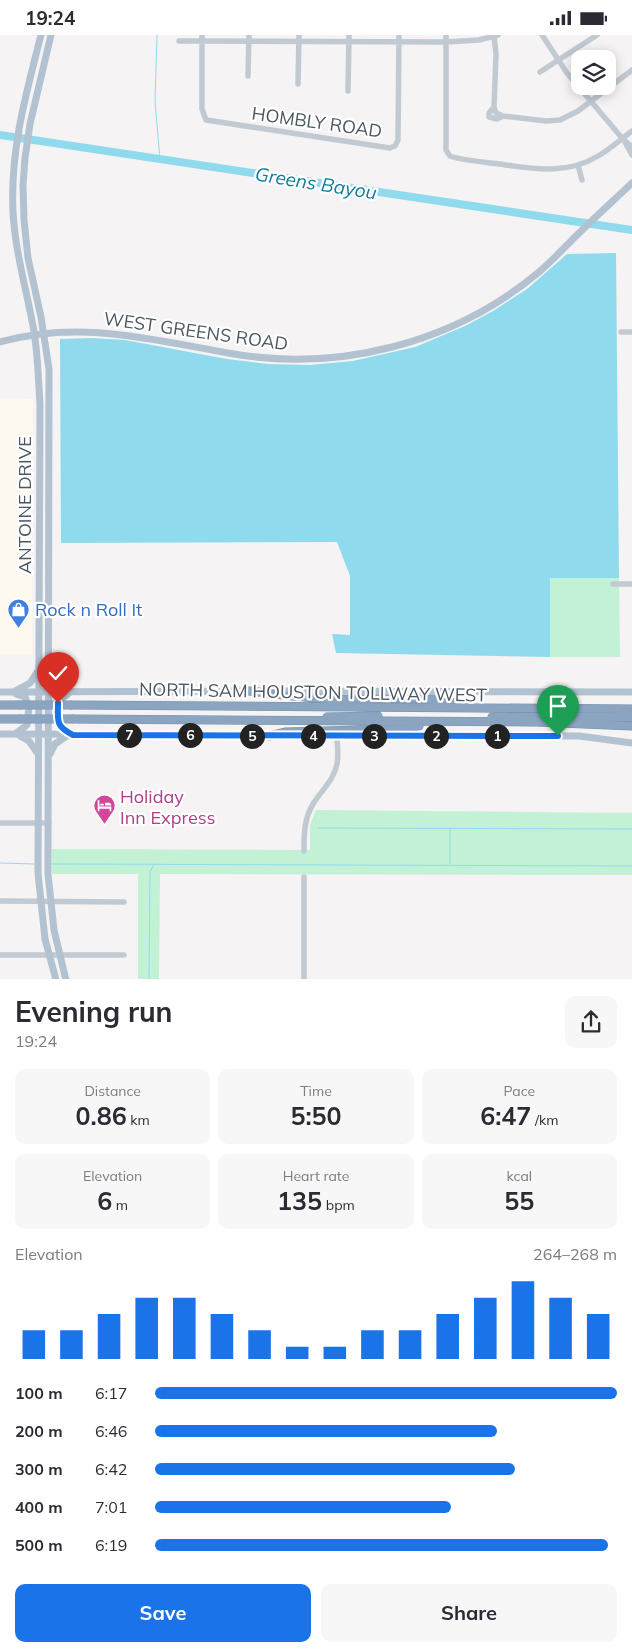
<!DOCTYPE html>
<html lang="en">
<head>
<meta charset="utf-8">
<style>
  body { margin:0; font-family:Mulish,sans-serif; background:#f7f7f7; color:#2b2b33; height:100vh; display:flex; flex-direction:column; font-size:19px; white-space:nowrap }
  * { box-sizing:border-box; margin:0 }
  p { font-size:16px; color:#7c7c81 }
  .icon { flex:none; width:28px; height:28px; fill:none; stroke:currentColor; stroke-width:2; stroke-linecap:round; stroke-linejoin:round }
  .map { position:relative; height:944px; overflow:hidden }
  .panel { display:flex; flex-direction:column; background:#fff; flex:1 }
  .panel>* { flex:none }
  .buttons { position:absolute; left:571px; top:15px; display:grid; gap:10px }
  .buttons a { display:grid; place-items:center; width:45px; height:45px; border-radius:10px; background:#fff; box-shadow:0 2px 12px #0003; font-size:25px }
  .pin { position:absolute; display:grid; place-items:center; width:42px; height:42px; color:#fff; margin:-51px -21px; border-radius:50% 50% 50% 0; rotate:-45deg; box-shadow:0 0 5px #0007 }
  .pin .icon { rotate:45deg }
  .km { position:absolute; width:25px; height:25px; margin:-12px; border-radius:50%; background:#222; color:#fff; font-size:14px; line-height:25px; text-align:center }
  .round { display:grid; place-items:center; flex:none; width:52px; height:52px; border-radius:10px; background:#f7f7f7 }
  .summary { display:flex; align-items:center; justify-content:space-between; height:85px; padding:0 15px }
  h1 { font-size:28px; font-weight:700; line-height:38px }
  .figures { display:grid; grid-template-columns:repeat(3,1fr); gap:8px; height:85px; padding:5px 15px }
  .figures div { display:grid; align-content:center; border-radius:10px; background:#f7f7f7; text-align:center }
  .figures b { font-size:25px; font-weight:700 }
  .figures small { font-size:14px; font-weight:400 }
  .figures p { font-size:14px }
  .chart { height:140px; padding:10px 15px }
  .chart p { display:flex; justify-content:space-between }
  .chart svg { width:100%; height:90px; margin-top:5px; stroke:#1a73e8; stroke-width:6 }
  .cta { display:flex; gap:10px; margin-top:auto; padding:10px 15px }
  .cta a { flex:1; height:58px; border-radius:10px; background:#1a73e8; color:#fff; font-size:20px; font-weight:700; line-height:58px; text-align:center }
  .cta a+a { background:#f7f7f7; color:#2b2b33 }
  ul { padding:0 15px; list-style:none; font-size:16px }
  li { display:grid; grid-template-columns:80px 60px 1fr; align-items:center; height:38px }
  li i { height:12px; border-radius:6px; background:#1a73e8 }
  .status { display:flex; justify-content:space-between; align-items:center; height:35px; padding:0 25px; background:#fff; direction:ltr }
  .status svg { height:14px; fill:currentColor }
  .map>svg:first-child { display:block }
  .commercial { fill:#fdf9ef }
  .green { fill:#c3f1d5 }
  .water { fill:#90daee }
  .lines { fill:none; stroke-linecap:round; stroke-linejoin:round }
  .stream { stroke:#90daee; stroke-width:1 }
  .river { stroke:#90daee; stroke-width:8 }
  .highway-casing { stroke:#7690ad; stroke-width:9 }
  .minor { stroke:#c1cad2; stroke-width:5.5 }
  .major { stroke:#b3c2d1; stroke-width:7 }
  .highway { stroke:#8ba5c1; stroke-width:8 }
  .highway-bridge-casing { stroke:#7690ad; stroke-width:9; stroke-linecap:butt }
  .highway-bridge { stroke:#8ba5c1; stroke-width:8 }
  .route-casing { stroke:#fff; stroke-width:10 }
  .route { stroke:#1a73e8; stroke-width:6 }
  .labels { text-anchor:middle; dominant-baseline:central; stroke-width:4.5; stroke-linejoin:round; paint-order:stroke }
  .street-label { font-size:18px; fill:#4a5661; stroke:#fff }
  .shop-label { font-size:18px; fill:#366cbe; stroke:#fff; text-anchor:start }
  .hotel-label { font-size:18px; fill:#b23c85; stroke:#fff; text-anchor:start }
  .water-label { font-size:19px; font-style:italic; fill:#0c7c9b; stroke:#fff }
</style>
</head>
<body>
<div class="status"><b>19:24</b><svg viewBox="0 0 49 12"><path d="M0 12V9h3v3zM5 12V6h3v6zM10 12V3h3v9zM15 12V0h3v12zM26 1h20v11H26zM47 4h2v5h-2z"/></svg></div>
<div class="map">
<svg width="632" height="945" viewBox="0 0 632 945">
  <rect width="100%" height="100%" fill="#f5f3f3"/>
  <path class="commercial" d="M0,363l33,1 -1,255h-32z"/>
  <path class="green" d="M550,543h69l1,79h-70z
    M316,775l316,3v62l-472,-1 -1,105h-21v-105h-86v-25l258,1v-25z"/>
  <path class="water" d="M616,218l3,325h-69v79l-214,-4 -4,-19 18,1v-59l-13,-34 -276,1 -1,-204 33,-1 32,2 102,19 41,5 42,1 43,-4 62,-14 50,-21 28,-15 34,-22 40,-35z"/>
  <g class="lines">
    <path class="stream" d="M157,0l-2,67 5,57
      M318,793l314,1
      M450,793v36
      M0,828l34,1
      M51,829l581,2
      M149,945l1,-108 4,-8"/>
    <path class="river" d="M0,100l632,95"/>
    <defs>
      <path id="highway" d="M249,656c27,3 54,7 81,8 45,2 94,-6 138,7
        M0,670h19
        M72,670l560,4
        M327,682l51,-1
        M492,682h140
        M0,684h19
        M73,684l463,3 96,4
        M269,701l17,-4 111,-3 22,-3"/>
    </defs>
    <use href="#highway" class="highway-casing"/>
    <path class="minor" d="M202,0v74l4,11 184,28 5,-2 3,-6 1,-105
      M446,0v115l4,6c15,5 34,6 50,8 34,5 67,11 98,-8 12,-7 23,-17 34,-25
      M542,0l25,38 55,65 10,9
      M494,1l2,18 -2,53 2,6 7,3 43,5 14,-1 18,-9 54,-41
      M179,6l267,1 33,-2 19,-5
      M540,37l57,-37
      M248,41l1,-41
      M298,49l1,-49
      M348,56l1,-56
      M494,72l-5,6v4l8,2 6,-3
      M625,107l7,13
      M578,130l4,15
      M621,297h11
      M613,549h19
      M0,788h49
      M304,816c0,-17 0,-32 9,-47 8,-13 21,-24 24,-40 2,-9 0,-19 0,-28
      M0,866l124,1
      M0,920h124
      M304,945v-103"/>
    <path class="major" d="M41,0c-15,59 -31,115 -28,177 2,37 12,72 19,109 6,27 6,55 8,83l-2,469 7,66 11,41
      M51,0l-21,89 -5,34 -2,27 1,35 4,38 13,59 8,52 -1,505 6,56 12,50
      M0,307c79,-22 149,-3 228,11 109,20 225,-9 311,-81 13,-11 24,-23 35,-34 19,-19 39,-37 58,-55
      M50,638l5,9 13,9
      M15,656l15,-8 8,-12
      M277,656l355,1
      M0,657l254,-1
      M70,657l-13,11c1,16 -3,23 14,31
      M0,699l579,2 53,7
      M15,699l12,-9 2,-18 -4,-10 -9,-3
      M20,701l9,5 9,13
      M50,719l5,-10 13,-9"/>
    <use href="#highway" class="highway"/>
    <defs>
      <path id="highway-bridge" d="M19,670h53
        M19,684h54"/>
    </defs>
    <use href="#highway-bridge" class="highway-bridge-casing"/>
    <use href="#highway-bridge" class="highway-bridge"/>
  </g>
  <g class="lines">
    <defs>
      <path id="route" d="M58,668c0,18 -3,23 15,32l485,1"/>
    </defs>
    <use href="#route" class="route-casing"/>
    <use href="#route" class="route"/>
  </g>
  <defs>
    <symbol id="shop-pin" viewBox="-11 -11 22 30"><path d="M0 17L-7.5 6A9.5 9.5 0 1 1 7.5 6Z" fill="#3f7fe0" stroke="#fff"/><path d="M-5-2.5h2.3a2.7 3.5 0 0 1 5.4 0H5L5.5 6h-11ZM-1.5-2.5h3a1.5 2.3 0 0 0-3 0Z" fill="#fff"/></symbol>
    <symbol id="hotel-pin" viewBox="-11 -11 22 30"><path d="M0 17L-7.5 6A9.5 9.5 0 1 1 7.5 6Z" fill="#d1479c" stroke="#fff"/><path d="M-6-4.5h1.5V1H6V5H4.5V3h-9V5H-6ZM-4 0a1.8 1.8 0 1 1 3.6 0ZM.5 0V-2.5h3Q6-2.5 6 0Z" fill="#fff"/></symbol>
  </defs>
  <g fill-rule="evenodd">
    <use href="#shop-pin" x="6" y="562" width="25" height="34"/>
    <use href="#hotel-pin" x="92" y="758" width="25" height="34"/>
  </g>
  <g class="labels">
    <g class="street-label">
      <text transform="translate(317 87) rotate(8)">HOMBLY ROAD</text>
      <text transform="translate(196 296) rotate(8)">WEST GREENS ROAD</text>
      <text transform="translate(24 470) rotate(-90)">ANTOINE DRIVE</text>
      <text transform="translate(313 657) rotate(1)">NORTH SAM HOUSTON TOLLWAY WEST</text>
    </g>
    <g class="shop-label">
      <text x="35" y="574">Rock n Roll It</text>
    </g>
    <g class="hotel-label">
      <text x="120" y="761">Holiday<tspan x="120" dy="21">Inn Express</tspan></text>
    </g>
    <g class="water-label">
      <text transform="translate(316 148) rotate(9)">Greens Bayou</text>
    </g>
  </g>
</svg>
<div class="buttons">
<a><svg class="icon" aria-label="layers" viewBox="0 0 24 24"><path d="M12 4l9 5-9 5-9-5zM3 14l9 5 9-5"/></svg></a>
</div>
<div class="pin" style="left:558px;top:701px;background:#1e9e55"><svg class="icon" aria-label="arrive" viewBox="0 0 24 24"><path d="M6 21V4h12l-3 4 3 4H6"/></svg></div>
<div class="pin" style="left:58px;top:668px;background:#d93025"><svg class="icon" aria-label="check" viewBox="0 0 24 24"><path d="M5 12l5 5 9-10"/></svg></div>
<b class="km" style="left:497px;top:701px">1</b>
<b class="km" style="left:436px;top:701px">2</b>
<b class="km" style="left:374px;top:701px">3</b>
<b class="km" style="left:313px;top:701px">4</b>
<b class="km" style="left:252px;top:701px">5</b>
<b class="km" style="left:190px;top:700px">6</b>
<b class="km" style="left:129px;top:700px">7</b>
</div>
<section class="panel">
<div class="summary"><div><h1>Evening run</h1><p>19:24</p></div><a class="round"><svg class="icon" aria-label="share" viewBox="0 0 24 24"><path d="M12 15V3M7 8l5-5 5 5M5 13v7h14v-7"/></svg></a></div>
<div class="figures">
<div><p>Distance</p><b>0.86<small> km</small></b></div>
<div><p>Time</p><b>5:50</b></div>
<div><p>Pace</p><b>6:47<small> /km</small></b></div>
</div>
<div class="figures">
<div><p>Elevation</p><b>6<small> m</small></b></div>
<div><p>Heart rate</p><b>135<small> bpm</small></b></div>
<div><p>kcal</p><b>55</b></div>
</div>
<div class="chart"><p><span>Elevation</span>264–268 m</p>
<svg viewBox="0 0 160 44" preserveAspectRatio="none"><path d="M5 44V30M15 44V30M25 44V22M35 44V14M45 44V14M55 44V22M65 44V30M75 44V38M85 44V38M95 44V30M105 44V30M115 44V22M125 44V14M135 44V6M145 44V14M155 44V22"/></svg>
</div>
<ul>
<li><b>100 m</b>6:17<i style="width:100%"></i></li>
<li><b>200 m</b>6:46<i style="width:74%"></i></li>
<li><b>300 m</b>6:42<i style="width:78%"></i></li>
<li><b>400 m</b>7:01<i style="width:64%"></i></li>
<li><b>500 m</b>6:19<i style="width:98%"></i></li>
</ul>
<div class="cta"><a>Save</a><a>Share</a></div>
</section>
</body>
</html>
